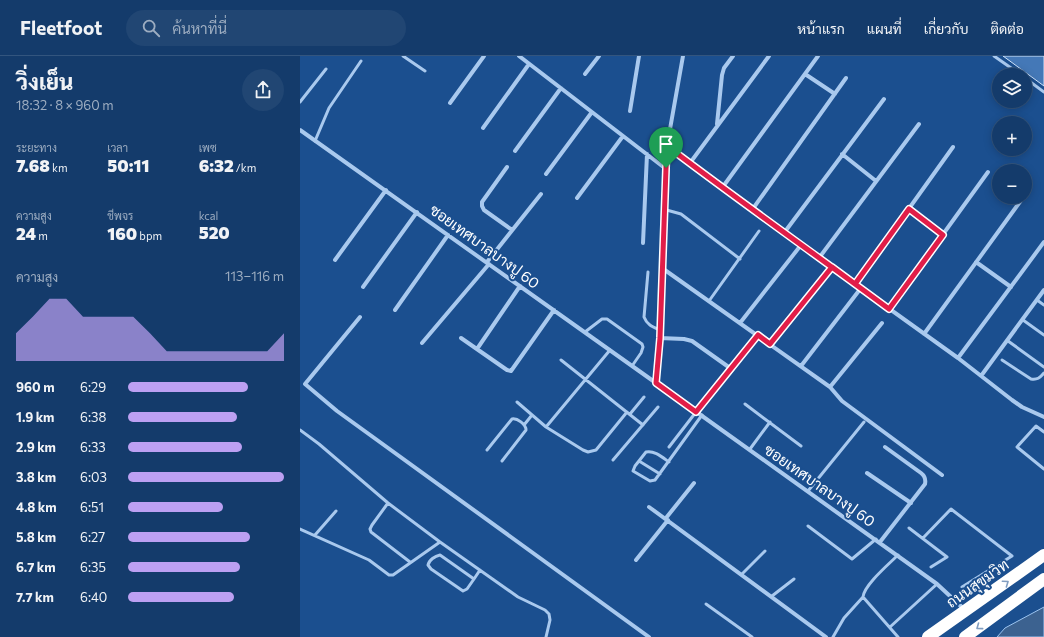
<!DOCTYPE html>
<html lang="th">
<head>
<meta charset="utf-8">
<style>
  body { margin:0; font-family:Commissioner,Sarabun,sans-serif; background:#214673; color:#f1f3f6; height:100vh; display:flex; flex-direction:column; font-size:15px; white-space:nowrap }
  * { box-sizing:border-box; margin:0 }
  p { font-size:13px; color:#9dadc1 }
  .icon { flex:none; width:22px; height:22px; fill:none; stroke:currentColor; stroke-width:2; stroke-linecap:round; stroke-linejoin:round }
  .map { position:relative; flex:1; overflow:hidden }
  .sheet { display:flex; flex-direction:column; background:#143b6b; width:300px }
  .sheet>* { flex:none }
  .fabs { position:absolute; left:692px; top:12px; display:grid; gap:8px }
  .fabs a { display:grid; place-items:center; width:40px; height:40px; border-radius:50%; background:#143b6b; box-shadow:0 2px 10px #0003,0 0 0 1px #33557e; font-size:20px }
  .pin { position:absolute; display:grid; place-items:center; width:34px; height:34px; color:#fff; margin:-41px -17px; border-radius:50% 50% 50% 0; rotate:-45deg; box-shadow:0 0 4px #0007 }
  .pin .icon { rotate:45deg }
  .round { display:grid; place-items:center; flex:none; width:42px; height:42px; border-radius:21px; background:#214673 }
  .summary { display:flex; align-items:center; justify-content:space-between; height:68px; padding:0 16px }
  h1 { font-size:22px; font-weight:800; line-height:30px }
  .metrics { display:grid; grid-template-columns:repeat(3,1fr); gap:6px; height:68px; padding:4px 16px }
  .metrics div { display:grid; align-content:center }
  .metrics b { font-size:17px; font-weight:800 }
  .metrics small { font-size:11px; font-weight:400 }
  .metrics p { font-size:11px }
  .chart { height:112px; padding:8px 16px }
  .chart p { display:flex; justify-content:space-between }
  .chart svg { width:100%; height:72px; margin-top:4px; fill:#bca0f2; opacity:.7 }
  ul { padding:0 16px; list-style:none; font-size:13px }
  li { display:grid; grid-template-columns:64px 48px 1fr; align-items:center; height:30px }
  li i { height:10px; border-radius:5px; background:#bca0f2 }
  header { display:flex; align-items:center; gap:24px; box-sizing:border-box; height:56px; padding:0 20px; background:#143b6b; border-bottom:1px solid #33557e }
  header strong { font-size:19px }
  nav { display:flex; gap:22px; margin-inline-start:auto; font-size:14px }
  .search { width:280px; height:36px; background:#214673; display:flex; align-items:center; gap:10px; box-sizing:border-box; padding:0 14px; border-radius:22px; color:#9dadc1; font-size:15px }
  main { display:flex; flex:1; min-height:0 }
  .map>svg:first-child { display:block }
  .water { fill:#3c6290; stroke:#9cc4f0 }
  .building { fill:#4478b7; stroke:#cfe3fa }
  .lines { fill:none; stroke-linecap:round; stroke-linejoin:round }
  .lane { stroke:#a9c9ee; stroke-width:3 }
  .street { stroke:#a9c9ee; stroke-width:4 }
  .highway { stroke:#fff; stroke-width:12 }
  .oneway { stroke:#829ec1 }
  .route-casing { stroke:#fff; stroke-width:8 }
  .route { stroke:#e11d48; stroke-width:5 }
  .labels { text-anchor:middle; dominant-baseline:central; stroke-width:4; stroke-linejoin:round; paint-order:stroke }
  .street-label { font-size:15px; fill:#fff; stroke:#1b4f8f }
</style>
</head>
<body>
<header>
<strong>Fleetfoot</strong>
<div class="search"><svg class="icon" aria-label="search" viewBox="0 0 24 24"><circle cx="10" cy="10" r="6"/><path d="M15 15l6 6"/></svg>ค้นหาที่นี่</div>
<nav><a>หน้าแรก</a><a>แผนที่</a><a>เกี่ยวกับ</a><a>ติดต่อ</a></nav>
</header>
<main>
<section class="sheet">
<div class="summary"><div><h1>วิ่งเย็น</h1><p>18:32 · 8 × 960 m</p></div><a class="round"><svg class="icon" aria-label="share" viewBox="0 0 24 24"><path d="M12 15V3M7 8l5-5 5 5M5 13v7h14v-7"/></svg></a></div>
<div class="metrics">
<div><p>ระยะทาง</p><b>7.68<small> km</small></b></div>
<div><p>เวลา</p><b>50:11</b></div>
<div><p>เพซ</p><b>6:32<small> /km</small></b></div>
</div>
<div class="metrics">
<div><p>ความสูง</p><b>24<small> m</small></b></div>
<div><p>ชีพจร</p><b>160<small> bpm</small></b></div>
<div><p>kcal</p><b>520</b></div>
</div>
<div class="chart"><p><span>ความสูง</span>113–116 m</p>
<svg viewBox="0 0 160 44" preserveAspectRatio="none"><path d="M0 44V27L10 17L20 6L30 6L40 17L50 17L60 17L70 17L80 27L90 38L100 38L110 38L120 38L130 38L140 38L150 38L160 27V44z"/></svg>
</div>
<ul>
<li><b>960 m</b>6:29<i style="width:77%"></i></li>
<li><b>1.9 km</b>6:38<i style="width:70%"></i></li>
<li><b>2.9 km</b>6:33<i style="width:73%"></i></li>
<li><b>3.8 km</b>6:03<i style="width:100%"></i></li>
<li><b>4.8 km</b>6:51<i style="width:61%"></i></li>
<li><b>5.8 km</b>6:27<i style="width:78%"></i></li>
<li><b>6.7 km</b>6:35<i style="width:72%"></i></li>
<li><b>7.7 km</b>6:40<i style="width:68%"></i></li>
</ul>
</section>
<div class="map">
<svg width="744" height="581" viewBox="0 0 744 581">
  <rect width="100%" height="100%" fill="#1b4f8f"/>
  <path class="water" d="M744,551v30h-47l8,-9z"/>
  <path class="building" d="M703,0h41v30z"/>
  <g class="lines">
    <path class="lane" d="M103,0l22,15
      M694,0l27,19
      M725,22l19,14
      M0,46l26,-33
      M15,85l14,-33 32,-47
      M363,153l18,5 59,45
      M348,216l-4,45c3,8 9,10 16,13
      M737,244l7,5
      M409,245l50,-70
      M723,264l21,15
      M285,276l17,-13h5l35,25 1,3 -2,6 -9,13
      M708,285l36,26
      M261,304l82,65
      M702,304l29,19c6,1 9,-1 13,-6
      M217,346l29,25 37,23 5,2 8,-2 31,-38
      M445,348l56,42
      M330,358l14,-17
      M224,369l8,-10
      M246,371l64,-77
      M0,374l19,14 69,59 52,39 78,55 27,13 4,4 1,6 -4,17
      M744,376l-8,-6 -19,21 27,22
      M369,391l27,-35
      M450,393l20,-27
      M187,394l25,-31c5,-1 14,5 14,11l-24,31
      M313,404l45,-53
      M339,405l21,13
      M369,406c-7,-5 -15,-12 -23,-10l-11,14 -2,5 17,10 5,-1 47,-65
      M508,435l56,-69
      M88,447l-16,22 -2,4 1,3 39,30
      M508,470l44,33 24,-20
      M609,472l38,29 -16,10
      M0,473l69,31 20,15h4l47,-33
      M15,479l21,-24
      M623,482l28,-29 61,47 -50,31
      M598,499c-9,9 -34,30 -35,42l35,40
      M442,518l23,-23
      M679,521l11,12
      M174,523l-7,10 -4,2 -32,-22 -3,-4c1,-5 7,-9 12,-10l34,24 6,-9
      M472,540l22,-17
      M406,548l46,33
      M590,571l47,-43
      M533,581l11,-19 19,-21"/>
    <path class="street" d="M219,0l147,113
      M383,0l-16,90 -4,63 -3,129 -4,45 281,201 27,25
      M285,18l14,-18
      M505,18l30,20
      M150,47l34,-47
      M330,55l9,-55
      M417,68l5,-49 2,-7 9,-12
      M183,72l46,-64
      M0,74l356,253
      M367,90l100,75 191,137 54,42 10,7 22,10
      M215,95l46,-63
      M542,98l34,27
      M390,107l79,-107
      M207,111l-25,35v4l2,4 28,20
      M246,118l46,-62
      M422,132l96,-132
      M277,142l46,-62
      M609,153l34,26
      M452,154l94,-132
      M484,177l100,-134
      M343,187l4,-89
      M519,202l100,-134
      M35,204l51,-70
      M187,206l54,-68
      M676,206l35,25
      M362,212l168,119 12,14 100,74
      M555,228l98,-137
      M63,231l54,-75
      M589,253l99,-137
      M95,254l53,-75
      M60,261l-55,67 32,27 312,226
      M440,267l61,-78
      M624,278l98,-135
      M161,282l46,32 4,1 43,-61
      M360,282l24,1 8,2 38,27
      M122,287l67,-79
      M470,288l62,-77
      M177,293l43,-63
      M658,302l86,-116
      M501,310l60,-78
      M681,320l63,-86
      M530,331l52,-64
      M396,356l62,-77
      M567,417l44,30
      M349,451l177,130
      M366,462l28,-35
      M580,486l45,-58c1,-5 0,-8 -4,-11l-36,-26
      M336,504l32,-40"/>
    <path class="highway" d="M628,581l116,-82
      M665,581l79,-58"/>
  </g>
  <defs><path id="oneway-chevron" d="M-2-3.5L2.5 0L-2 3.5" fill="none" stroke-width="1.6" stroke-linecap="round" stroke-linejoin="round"/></defs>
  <g class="oneway">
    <use href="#oneway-chevron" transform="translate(706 527) rotate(-35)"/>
    <use href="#oneway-chevron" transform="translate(679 571) rotate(144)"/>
  </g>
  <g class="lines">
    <defs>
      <path id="route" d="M366,112l-6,170 -4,45 40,29 62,-77 12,9 62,-77 23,17 54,-75 34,26 -54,74 -34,-25c-63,-46 -126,-91 -188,-138l-1,22"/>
    </defs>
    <use href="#route" class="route-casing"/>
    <use href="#route" class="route"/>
  </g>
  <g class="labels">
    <g class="street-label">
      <text transform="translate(185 190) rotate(36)">ซอยเทศบาลบางปู 60</text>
      <text transform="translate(520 429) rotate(35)">ซอยเทศบาลบางปู 60</text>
      <text transform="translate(677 527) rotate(-35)">ถนนสุขุมวิท</text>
    </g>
  </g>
</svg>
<div class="fabs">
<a><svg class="icon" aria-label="layers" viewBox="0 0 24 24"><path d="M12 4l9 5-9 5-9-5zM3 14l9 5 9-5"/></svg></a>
<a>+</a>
<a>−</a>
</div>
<div class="pin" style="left:366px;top:112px;background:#1e9e55"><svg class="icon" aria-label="arrive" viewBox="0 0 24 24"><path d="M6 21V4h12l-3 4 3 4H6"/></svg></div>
</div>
</main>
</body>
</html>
